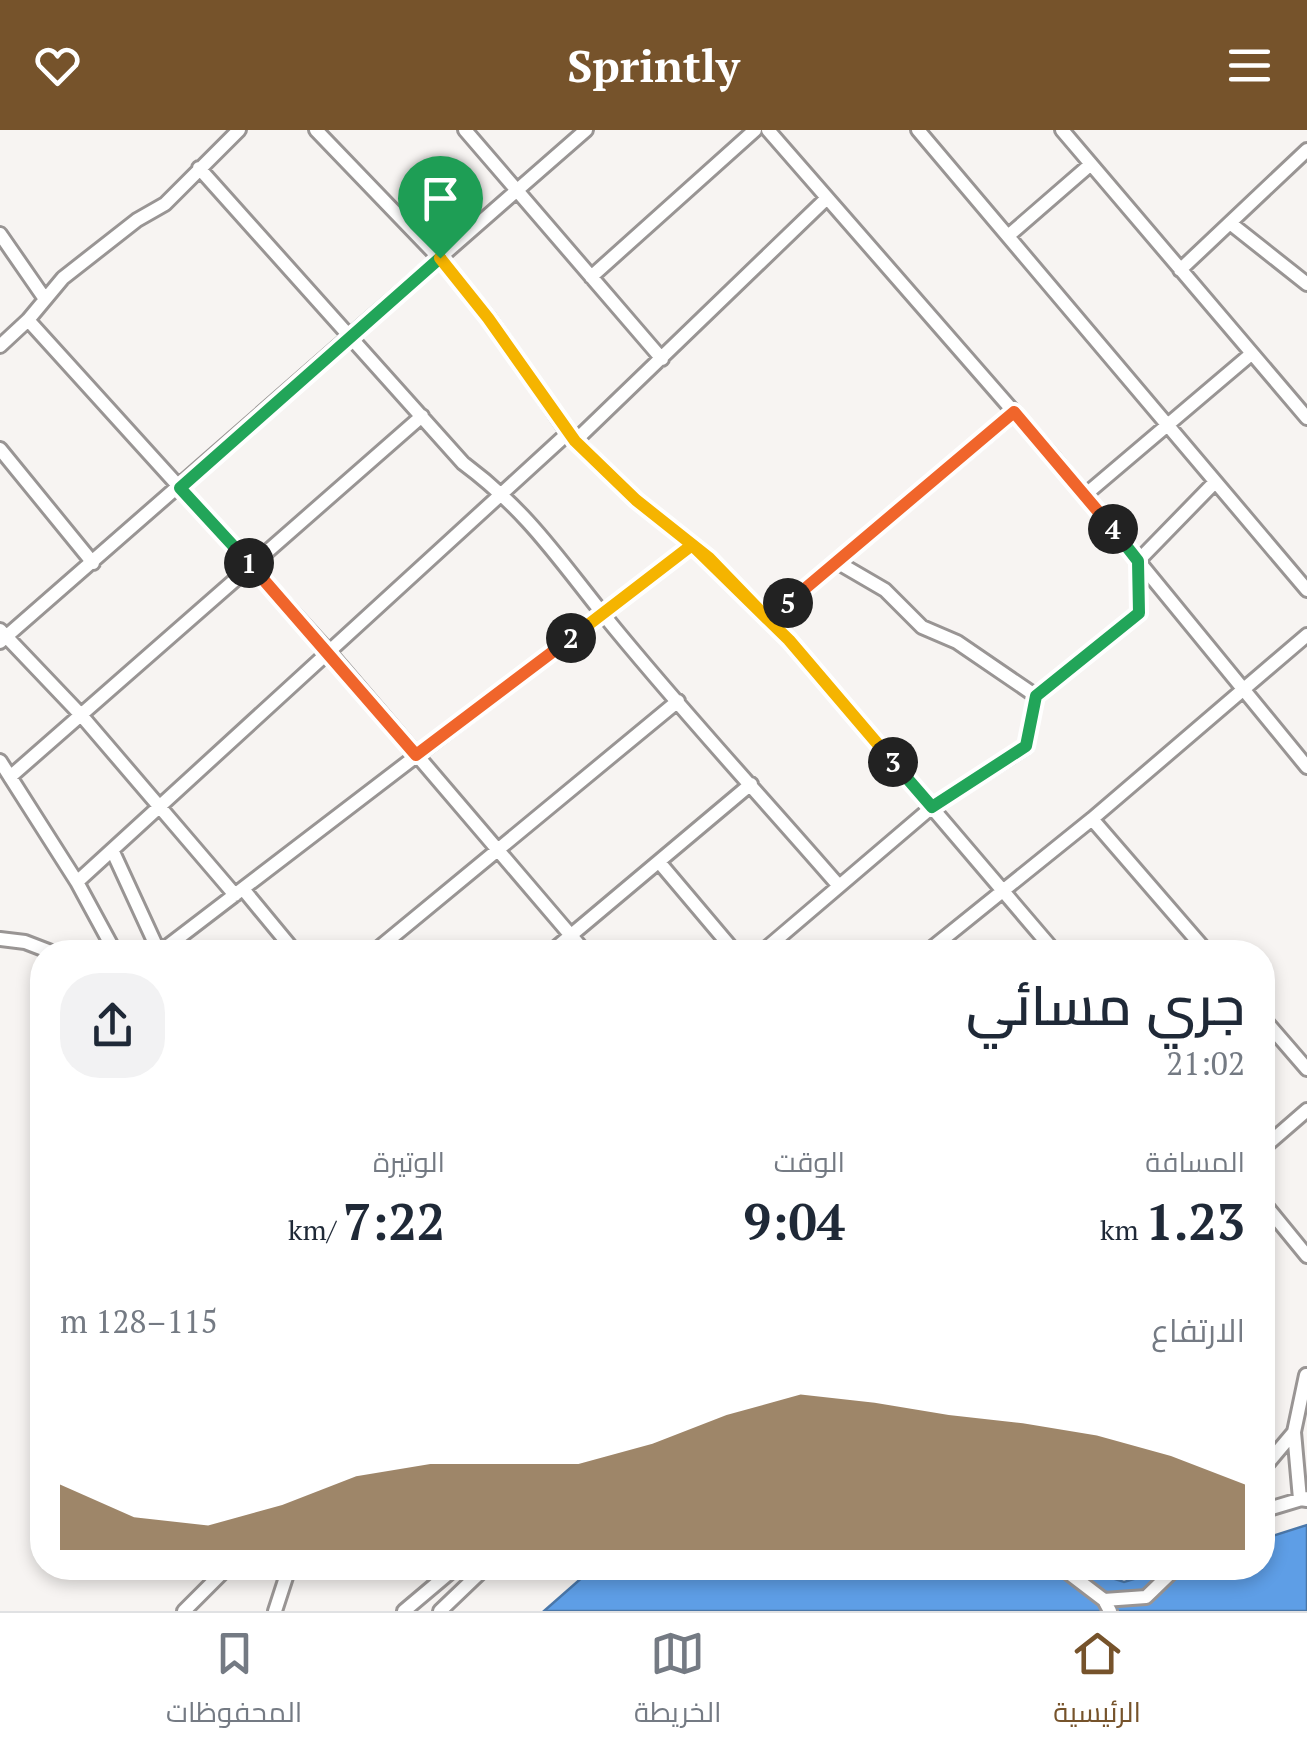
<!DOCTYPE html>
<html lang="ar">
<head>
<meta charset="utf-8">
<style>
  body { margin:0; font-family:"PT Serif",Cairo,serif; background:#f2f2f3; color:#1f2937; direction:rtl; height:100vh; display:flex; flex-direction:column; font-size:38px; white-space:nowrap }
  * { box-sizing:border-box; margin:0 }
  p { font-size:32px; color:#747a83 }
  .icon { flex:none; width:55px; height:55px; fill:none; stroke:currentColor; stroke-width:2; stroke-linecap:round; stroke-linejoin:round }
  .map { position:relative; flex:1; overflow:hidden; direction:ltr }
  .details { position:absolute; left:30px; top:810px; width:1245px; height:640px; display:flex; flex-direction:column; background:#fff; border-radius:40px; box-shadow:0 5px 15px #0003; direction:rtl }
  .details>* { flex:none }
  .pin { position:absolute; display:grid; place-items:center; width:85px; height:85px; color:#fff; margin:-102px -42px; border-radius:50% 50% 50% 0; rotate:-45deg; box-shadow:0 0 10px #0007 }
  .pin .icon { rotate:45deg }
  .km { position:absolute; width:50px; height:50px; margin:-25px; border-radius:50%; background:#222; color:#fff; font-size:28px; line-height:50px; text-align:center }
  .round { display:grid; place-items:center; flex:none; width:105px; height:105px; border-radius:40px; background:#f2f2f3 }
  .head { display:flex; align-items:center; justify-content:space-between; height:170px; padding:0 30px }
  h1 { font-size:55px; font-weight:600; line-height:75px }
  .metrics { display:grid; grid-template-columns:repeat(3,1fr); gap:15px; height:170px; padding:10px 30px }
  .metrics div { display:grid; align-content:center }
  .metrics b { font-size:50px; font-weight:600 }
  .metrics small { font-size:28px; font-weight:400 }
  .metrics p { font-size:28px }
  .chart { height:280px; padding:20px 30px }
  .chart p { display:flex; justify-content:space-between }
  .chart svg { width:100%; height:180px; margin-top:10px; fill:#76532b; opacity:.7 }
  header { display:flex; justify-content:space-between; align-items:center; height:130px; padding:0 30px; background:#76532b; color:#fff; font-size:45px; font-weight:600 }
  .menu { display:flex; justify-content:space-around; align-items:center; height:140px; border-top:2px solid #e0e1e3; background:#fff; font-size:28px; color:#747a83 }
  .menu a { display:grid; justify-items:center; gap:5px }
  .menu .current { color:#76532b }
  .map>svg:first-child { display:block }
  .water { fill:#5e9ee6; stroke:#4a77a9; stroke-width:2.5 }
  .lines { fill:none; stroke-linecap:round; stroke-linejoin:round }
  .minor-casing { stroke:#999594; stroke-width:18 }
  .minor { stroke:#fff; stroke-width:12 }
  .split-1-casing { stroke:#fff; stroke-width:20 }
  .split-2-casing { stroke:#fff; stroke-width:20 }
  .split-3-casing { stroke:#fff; stroke-width:20 }
  .split-4-casing { stroke:#fff; stroke-width:20 }
  .split-5-casing { stroke:#fff; stroke-width:20 }
  .split-6-casing { stroke:#fff; stroke-width:20 }
  .split-1 { stroke:#22a559; stroke-width:12 }
  .split-2 { stroke:#f0652b; stroke-width:12 }
  .split-3 { stroke:#f5b400; stroke-width:12 }
  .split-4 { stroke:#22a559; stroke-width:12 }
  .split-5 { stroke:#f0652b; stroke-width:12 }
  .split-6 { stroke:#f5b400; stroke-width:12 }
</style>
</head>
<body>
<header><svg class="icon" aria-label="menu" viewBox="0 0 24 24"><path d="M4 6h16M4 12h16M4 18h16"/></svg>Sprintly<svg class="icon" aria-label="heart" viewBox="0 0 24 24"><path d="M12 20l-8-8c-3-5 5-10 8-4 3-6 11-1 8 4z"/></svg></header>
<div class="map">
<svg width="1307" height="1481" viewBox="0 0 1307 1481">
  <rect width="100%" height="100%" fill="#f7f4f2"/>
  <path class="water" d="M1307,1395v86h-763l49,-43h488l43,14 47,-14h91l1,-29z"/>
  <g class="lines">
    <defs>
      <path id="minor" d="M316,0l124,129 49,59 79,115 68,67 73,58 80,82 266,312
        M465,0l197,229
        M768,0l286,328 253,309
        M918,0l389,460
        M1062,0l245,288
        M199,38l264,295c63,47 92,91 140,151 75,93 158,182 236,272
        M1230,93l77,61
        M0,104l45,65
        M1008,106l83,-72
        M1180,140l127,-120
        M591,147l164,-147
        M28,190l300,331 257,301
        M0,216l28,-26 35,-42 74,-58 28,-16 74,-74
        M575,311l252,-243
        M0,319l93,114
        M1085,365l165,-140
        M837,432l48,28 37,37 35,15 79,54 103,-83 -1,-52 77,-79
        M769,489l246,-207
        M0,500l81,85 154,180
        M0,512l586,-512
        M0,631l77,121 38,70
        M10,647l412,-361
        M1092,689l115,133
        M113,722l46,100
        M659,732l76,90
        M77,752l491,-449
        M243,759l52,63
        M0,809l25,3 26,10
        M160,822l532,-407
        M374,822l304,-251
        M551,822l200,-168
        M762,822l170,-145 94,-60 10,-51
        M927,822l165,-133 215,-184
        M1262,887l45,52
        M1262,1019l45,-39
        M1262,1071l45,55
        M1294,1302l6,67 7,1
        M1262,1340l32,-38 12,-57
        M1262,1381l43,-13
        M1062,1438l42,32 6,11
        M1104,1470l42,-3 30,-29
        M184,1481l43,-43
        M275,1481l14,-43
        M404,1481l51,-43
        M440,1481l45,-43"/>
    </defs>
    <use href="#minor" class="minor-casing"/>
    <use href="#minor" class="minor"/>
  </g>
  <g class="lines">
    <defs>
      <path id="split-1" d="M249,433l-69,-75 260,-230"/>
      <path id="split-2" d="M249,433l167,192 155,-117"/>
      <path id="split-3" d="M571,508l121,-93 97,95 104,122"/>
      <path id="split-4" d="M893,632l39,45 94,-61 10,-50 103,-83 -1,-52 -25,-32"/>
      <path id="split-5" d="M788,473l226,-191 99,117"/>
      <path id="split-6" d="M440,128l48,60 87,123 61,59 73,58 59,61 20,-16"/>
    </defs>
    <use href="#split-1" class="split-1-casing"/>
    <use href="#split-2" class="split-2-casing"/>
    <use href="#split-3" class="split-3-casing"/>
    <use href="#split-4" class="split-4-casing"/>
    <use href="#split-5" class="split-5-casing"/>
    <use href="#split-6" class="split-6-casing"/>
    <use href="#split-1" class="split-1"/>
    <use href="#split-2" class="split-2"/>
    <use href="#split-3" class="split-3"/>
    <use href="#split-4" class="split-4"/>
    <use href="#split-5" class="split-5"/>
    <use href="#split-6" class="split-6"/>
  </g>
</svg>
<div class="pin" style="left:440px;top:128px;background:#1e9e55"><svg class="icon" aria-label="arrive" viewBox="0 0 24 24"><path d="M6 21V4h12l-3 4 3 4H6"/></svg></div>
<b class="km" style="left:249px;top:433px">1</b>
<b class="km" style="left:571px;top:508px">2</b>
<b class="km" style="left:893px;top:632px">3</b>
<b class="km" style="left:1113px;top:399px">4</b>
<b class="km" style="left:788px;top:473px">5</b>
<section class="details">
<div class="head"><div><h1>جري مسائي</h1><p>21:02</p></div><a class="round"><svg class="icon" aria-label="share" viewBox="0 0 24 24"><path d="M12 15V3M7 8l5-5 5 5M5 13v7h14v-7"/></svg></a></div>
<div class="metrics">
<div><p>المسافة</p><b>1.23<small> km</small></b></div>
<div><p>الوقت</p><b>9:04</b></div>
<div><p>الوتيرة</p><b>7:22<small> /km</small></b></div>
</div>
<div class="chart"><p><span>الارتفاع</span>115–128 m</p>
<svg viewBox="0 0 160 44" preserveAspectRatio="none"><path d="M0 44V28L10 36L20 38L30 33L40 26L50 23L60 23L70 23L80 18L90 11L100 6L110 8L120 11L130 13L140 16L150 21L160 28V44z"/></svg>
</div>
</section>
</div>
<nav class="menu">
<a class="current"><svg class="icon" aria-label="home" viewBox="0 0 24 24"><path d="M3 11l9-7 9 7M6 9v11h12V9"/></svg>الرئيسية</a>
<a><svg class="icon" aria-label="map" viewBox="0 0 24 24"><path d="M3 6l6-2 6 2 6-2v14l-6 2-6-2-6 2zM9 4v14M15 6v14"/></svg>الخريطة</a>
<a><svg class="icon" aria-label="saved" viewBox="0 0 24 24"><path d="M7 4h10v16l-5-4-5 4z"/></svg>المحفوظات</a>
</nav>
</body>
</html>
